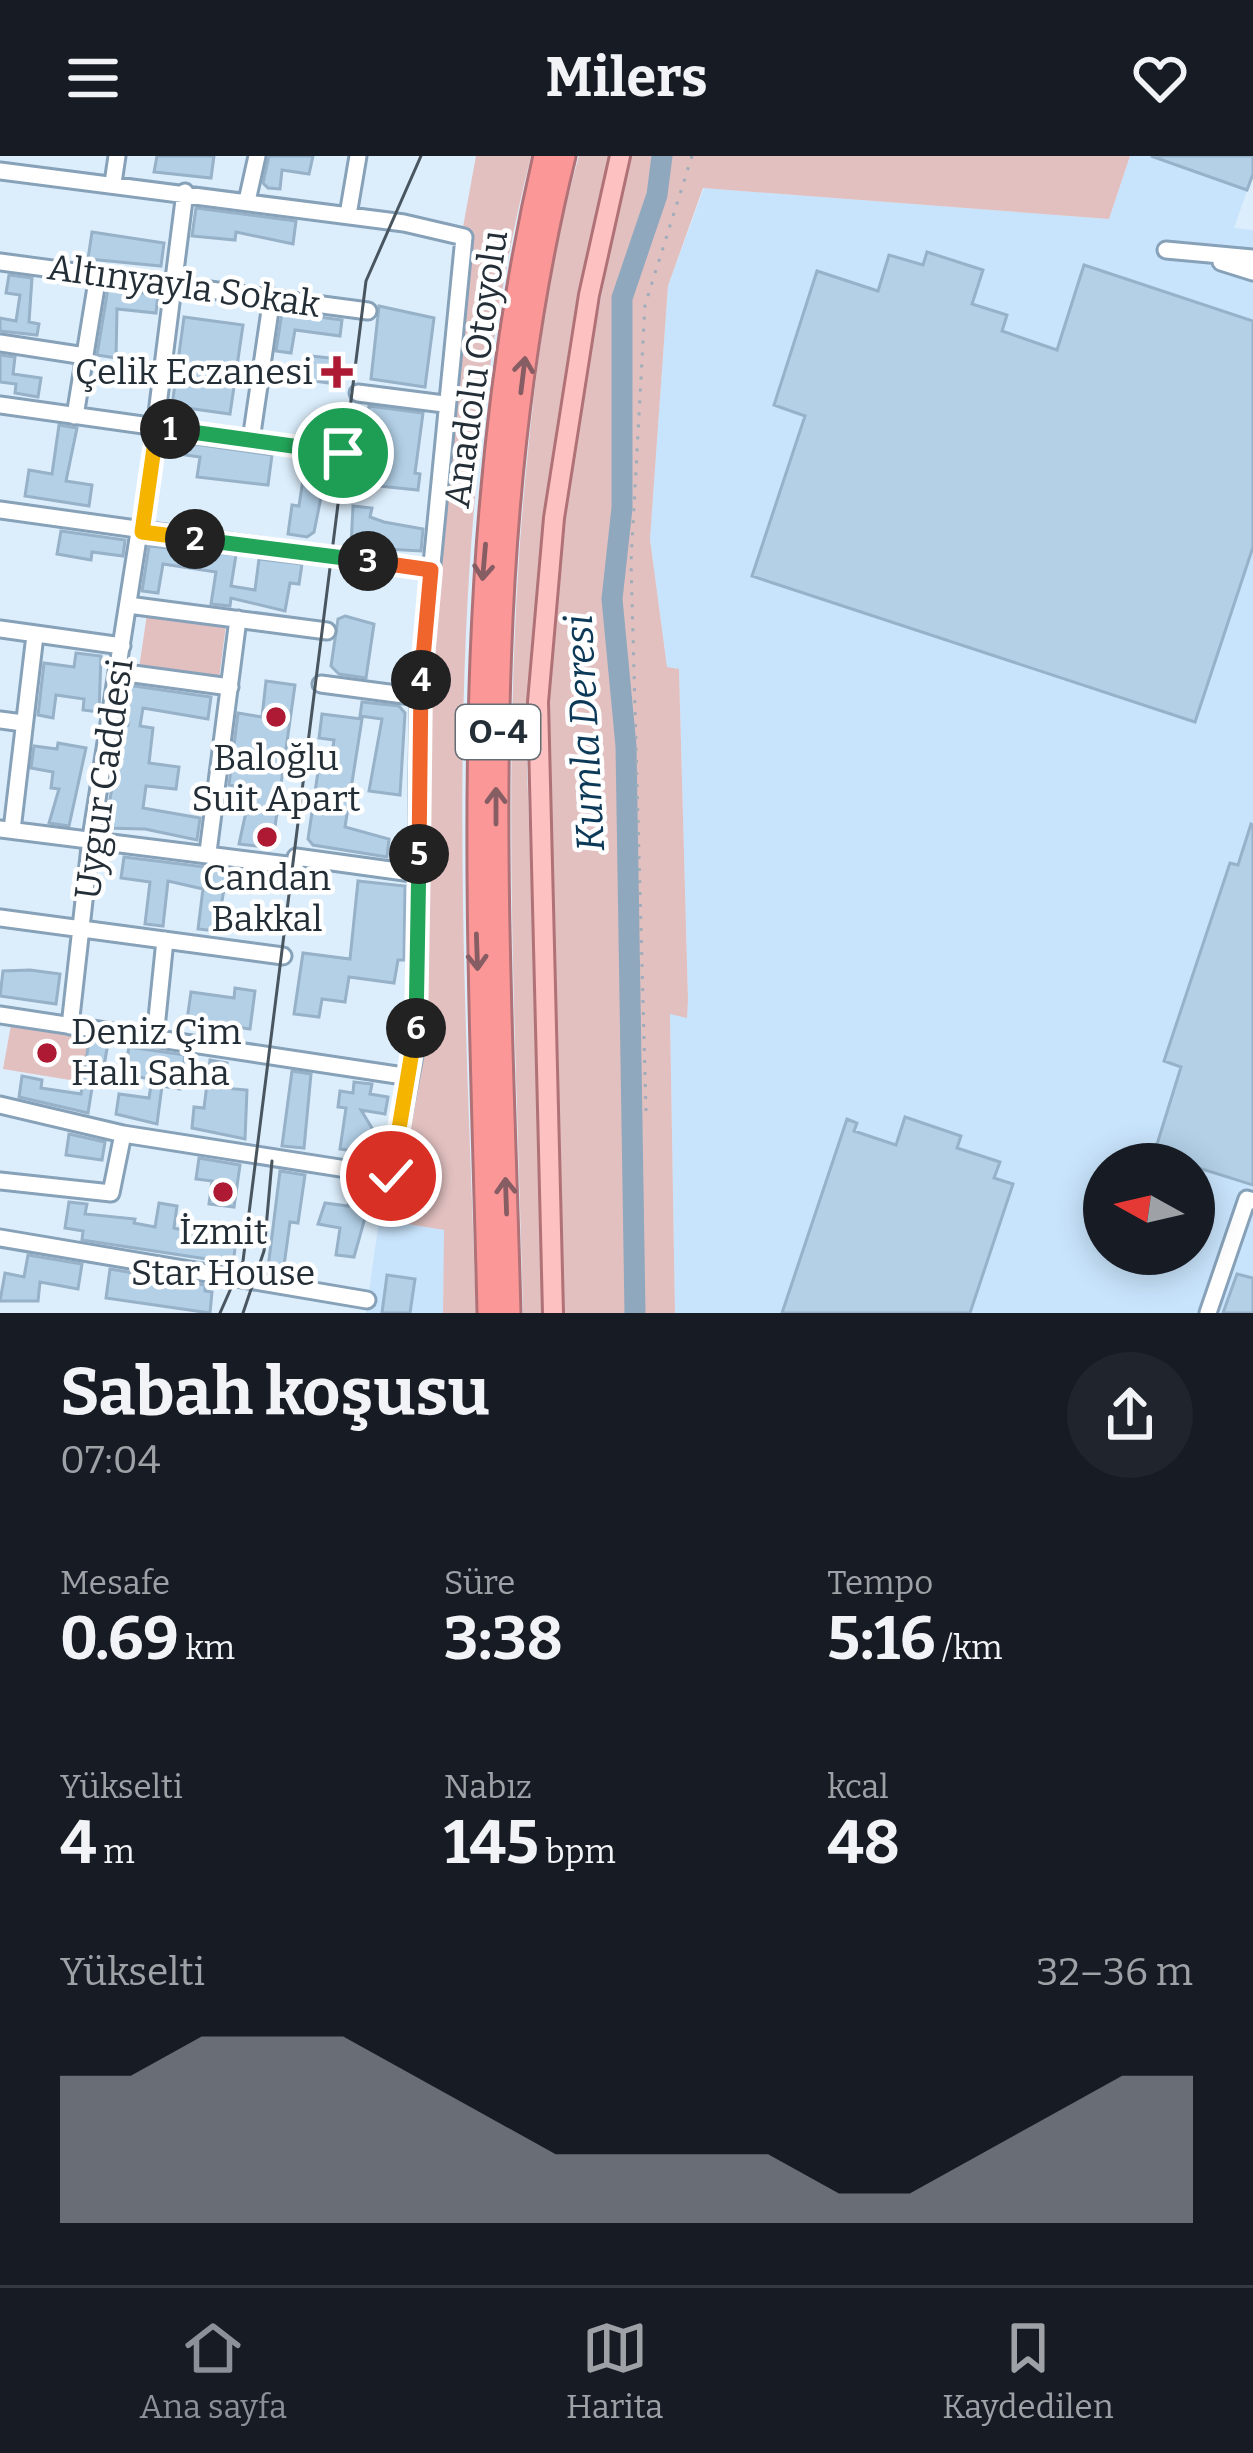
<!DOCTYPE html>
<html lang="tr">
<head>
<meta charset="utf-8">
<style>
  body { margin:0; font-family:Bitter,serif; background:#20242c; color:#f1f3f6; height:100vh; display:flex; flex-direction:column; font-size:45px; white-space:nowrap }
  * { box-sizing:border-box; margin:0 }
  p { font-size:39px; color:#9ea1a6 }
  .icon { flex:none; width:66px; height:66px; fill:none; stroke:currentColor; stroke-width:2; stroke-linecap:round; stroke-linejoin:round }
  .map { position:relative; height:1157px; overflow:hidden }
  .panel { display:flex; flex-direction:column; background:#171b24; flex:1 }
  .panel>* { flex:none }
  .needle { width:78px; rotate:278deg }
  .fabs { position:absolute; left:1083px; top:987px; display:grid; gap:24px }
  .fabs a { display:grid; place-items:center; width:132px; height:132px; border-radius:50%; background:#171b24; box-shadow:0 6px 30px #0003; font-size:60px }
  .pin { position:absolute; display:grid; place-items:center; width:102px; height:102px; color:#fff; margin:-51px; border:6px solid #fff; border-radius:50%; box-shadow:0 3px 12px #0007 }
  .km { position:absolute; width:60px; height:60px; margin:-30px; border-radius:50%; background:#222; color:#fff; font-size:33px; line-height:60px; text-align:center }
  .round { display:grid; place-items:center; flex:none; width:126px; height:126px; border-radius:63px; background:#20242c }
  .head { display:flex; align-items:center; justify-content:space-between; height:204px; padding:0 60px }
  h1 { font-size:66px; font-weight:700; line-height:90px }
  .figures { display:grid; grid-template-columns:repeat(3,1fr); gap:18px; height:204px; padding:12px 60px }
  .figures div { display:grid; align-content:center }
  .figures b { font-size:60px; font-weight:700 }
  .figures small { font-size:33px; font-weight:400 }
  .figures p { font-size:33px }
  .chart { height:336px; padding:24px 60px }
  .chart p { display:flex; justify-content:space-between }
  .chart svg { width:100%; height:216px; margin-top:12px; fill:#8c9099; opacity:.7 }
  header { display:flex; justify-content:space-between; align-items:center; height:156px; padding:0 60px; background:#171b24; font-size:54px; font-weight:700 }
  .dock { display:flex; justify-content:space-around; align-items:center; height:168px; border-top:3px solid #363941; background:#171b24; font-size:33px; color:#9ea1a6 }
  .dock a { display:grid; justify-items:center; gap:6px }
  .dock .current { color:#8c9099 }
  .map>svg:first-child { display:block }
  .built { fill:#c8e4fc; fill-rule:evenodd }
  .green { fill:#e2c0c0 }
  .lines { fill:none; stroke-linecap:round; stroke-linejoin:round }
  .river { stroke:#8fa8bd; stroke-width:21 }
  .building { fill:#b3d0e7; stroke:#96b1c8; stroke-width:3 }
  .minor-casing { stroke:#86a1b8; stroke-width:21 }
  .major-casing { stroke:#b07276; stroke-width:24 }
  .highway-casing { stroke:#b07276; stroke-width:27 }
  .path { stroke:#9eadb9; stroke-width:3; stroke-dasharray:3 9; stroke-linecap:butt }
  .minor { stroke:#fff; stroke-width:15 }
  .major { stroke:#fdc1c1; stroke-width:18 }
  .highway { stroke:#fc9798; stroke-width:21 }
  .tram { stroke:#49555f; stroke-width:3 }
  .oneway { stroke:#855d63 }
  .split-1-casing { stroke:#fff; stroke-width:24 }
  .split-2-casing { stroke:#fff; stroke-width:24 }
  .split-3-casing { stroke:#fff; stroke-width:24 }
  .split-4-casing { stroke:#fff; stroke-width:24 }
  .split-5-casing { stroke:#fff; stroke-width:24 }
  .split-6-casing { stroke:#fff; stroke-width:24 }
  .split-7-casing { stroke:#fff; stroke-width:24 }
  .split-1 { stroke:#22a559; stroke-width:15 }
  .split-2 { stroke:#f5b400; stroke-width:15 }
  .split-3 { stroke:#22a559; stroke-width:15 }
  .split-4 { stroke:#f0652b; stroke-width:15 }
  .split-5 { stroke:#f0652b; stroke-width:15 }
  .split-6 { stroke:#22a559; stroke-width:15 }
  .split-7 { stroke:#f5b400; stroke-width:15 }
  .poi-dot { fill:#ae1a34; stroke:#fff; stroke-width:4.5 }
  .labels { text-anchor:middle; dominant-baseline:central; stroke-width:9; stroke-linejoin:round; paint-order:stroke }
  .shield { fill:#fff; stroke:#656d73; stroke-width:3 }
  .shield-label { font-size:33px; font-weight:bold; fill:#232e37 }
  .street-label { font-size:36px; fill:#232e37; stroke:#fff }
  .poi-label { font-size:36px; fill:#232e37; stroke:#fff }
  .water-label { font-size:39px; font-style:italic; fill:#0b3957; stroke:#fff }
</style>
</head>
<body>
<header><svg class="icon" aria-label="menu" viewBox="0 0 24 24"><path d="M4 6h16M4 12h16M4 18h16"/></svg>Milers<svg class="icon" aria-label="heart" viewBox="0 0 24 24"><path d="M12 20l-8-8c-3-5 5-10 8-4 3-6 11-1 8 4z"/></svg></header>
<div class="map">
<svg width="1253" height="1157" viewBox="0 0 1253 1157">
  <rect width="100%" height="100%" fill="#dceefc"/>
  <path class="built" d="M1130,0h123v18l-19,54 19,2v1083h-578l-5,-300 18,-13 -9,-331 -12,-2 -17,-128 18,-253 36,-98 405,31zM1104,1008h90v90h-90z
    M379,1064l66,10 -2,83h-77z"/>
  <path class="green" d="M476,0h55c-95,378 -68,771 -55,1157h-33l1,-83 -55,-9 39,-209 -3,-313 23,-294 23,-161 -8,-17z
    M579,0h32l-51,256 -30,288 -3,68 19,545h-23c-7,-288 -25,-574 5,-862 10,-99 23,-199 51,-295z
    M629,0h501l-21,63 -406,-31 -35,98 -18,253 17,128 12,2 9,331 -1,18 -17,-4 5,299h-112l-18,-513 1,-96 11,-136 23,-164z
    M147,458l79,11 -7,54 -80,-11z
    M11,869l79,13 -8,44 -79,-13z"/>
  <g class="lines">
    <path class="river" d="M635,1157l-9,-567 -14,-147 10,-91v-210l35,-103 5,-39"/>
  </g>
  <path class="building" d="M157,0h57l-3,22 -57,-6z
    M269,0h44l-4,18 -27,-4 -2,19 -12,-1 -5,-5z
    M1151,0h102v18l-6,16z
    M196,52l100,13 -3,23 -57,-12 -1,8 -43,-4z
    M92,76l72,11 -3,23 -73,-7z
    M927,96l56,18 -11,34 35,11 -5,16 55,19 27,-85 169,56v226l-58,175 -443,-146 53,-160 -31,-11 43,-134 61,20 11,-36 34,10z
    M9,119l23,3 -3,44 10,2 -2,11 -37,-4v-13l16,3 4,-26 -14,-2z
    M108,132l50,7 -2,18 -39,-4 -1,49 -19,-3z
    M379,150l55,12 -9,69 -54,-8z
    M282,156l60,8 -2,16 -45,-6 -4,23 -15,-2z
    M184,161l59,8 -13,89 -58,-8z
    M0,199l15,2 -2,17 28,4 -3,19 -23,-4 1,-9 -16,-2z
    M311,200l29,3 -4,25 -29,-4z
    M369,250l54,7 -8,60 5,1 -2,16 -59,-6z
    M59,269l18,3 -11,53 26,4 -3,21 -64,-10 4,-26 23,4z
    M166,284l106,15 -4,30 -71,-8 3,-20 -36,-5z
    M306,304l22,3 -14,69 -7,5 -19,-3 4,-29 7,1z
    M353,350l19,2 -2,9 14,5 39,7 -2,22 -70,-4z
    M61,375l64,9 -2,16 -31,-4 -1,8 -34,-6z
    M149,390l87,9 -5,31 24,4 4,-31 43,5 -3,20 -9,-1 -5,28 -54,-13 -1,8 -19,-2 5,-32 -53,-8 -5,29 -16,-2z
    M345,460l29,8 -8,54 -27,-4 -8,-8 7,-47z
    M76,497l25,3 -2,56 -16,-2 1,-11 -28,-4 -3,23 -15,-3 6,-52 30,4z
    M266,525l29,4 -23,163 -33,-4 12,-55 -22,-4 9,-72 24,4z
    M127,529l84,12 -3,22 -65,-11 -3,18 13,2 -4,35 30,4 -3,22 -30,-3 -3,22 57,10 -3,22 -52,-11 -40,-1 18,-104 5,1z
    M362,546l37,4 6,7 -5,82 -31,-4 13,-72 -22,-3z
    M322,558l40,5 -17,108 44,12 -2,18 -74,-12 -5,-6 11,-74 11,1 4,-26 -15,-2z
    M58,587l28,5 -17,78 -20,-3 10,-34 -8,-1 2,-16 -22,-4 3,-22 23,3z
    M1251,668l2,1v360l-99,-31 27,-87 -17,-6 66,-198 8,2z
    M124,701l130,16 -3,20 -27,-4 -7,42 -19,-2 5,-40 -35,-8 -5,45 -18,-2 5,-42 -29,-4z
    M358,725l47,5 -1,74h-6l-4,23 -45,-6 -4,25 -23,-3 -3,18 -25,-3 9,-61 47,6z
    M30,814l30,4 -4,30 -56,-8 3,-25z
    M235,832l20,3 -5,38 -63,-9 4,-28 43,6z
    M89,885l19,2 -7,40 -9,5 -4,25 -69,-16 3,-21 20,4 -1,8 40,6z
    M129,891l56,8 -5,34 -18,-3 -5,38 -41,-10 3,-20 30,4 3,-19 -28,-4z
    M210,904l17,3 -3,25 23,2 -2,49 -53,-11 2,-21 10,1z
    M292,915l19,3 -7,74 -22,-2z
    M354,926l18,2 -2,10 18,3 -3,17 -24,-4 17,28 -5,16 -33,-5 6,-41 -8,-1 2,-16 13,2z
    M905,961l56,19 -4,12 43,14 -6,16 19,6 -43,129h-188l65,-194 10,4 -3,8 42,14z
    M69,978l36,8 -3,18 -36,-5z
    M199,1002l41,7 -6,42 -25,-3 3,-23 -16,-2z
    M280,1015l25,4 -7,48 -8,-1 -7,51 -15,-5z
    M354,1026l19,7 -19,68 -18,-2 4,-27 -22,-4 7,-21 23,3z
    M69,1046l18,2 -2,10 50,5 -1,4 21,4 4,-24 18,3 -3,22 62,14 -3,21 -151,-23 1,-9 -18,-3z
    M28,1099l54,9 -4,25 -38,-7 -2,19h-38l5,-28 19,4z
    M110,1113l95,16v6l7,1 -2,21 -104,-15z
    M1237,1118l16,4v35h-30z
    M387,1119l28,4 -5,34h-28z"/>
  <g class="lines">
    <defs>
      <path id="minor" d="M0,15l404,52 60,14 -45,460 -4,353 -30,159
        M113,27l4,-27
        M247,45l10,-45
        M348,59l10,-59
        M1166,94l87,8
        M0,106l368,49
        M1221,106l32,10
        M0,187l85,13
        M358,237l86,11
        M0,249l350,49
        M75,260l23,-141
        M251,284l21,-143
        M0,354l431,60
        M142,376l43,-340
        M128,449l199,26
        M0,473l122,17
        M119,516l111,15
        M321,528l98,13
        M0,564l23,3
        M0,673l295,37
        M12,674l23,-195
        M208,696l30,-233
        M296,701l123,17
        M0,762l283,38
        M0,859l410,62
        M70,870l21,-188 48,-306
        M155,882l10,-98
        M0,949l123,29 268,42
        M0,1025l111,12 12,-59
        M0,1082l367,62
        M1208,1157l39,-114 6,2"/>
      <path id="major" d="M553,1157l-15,-611 16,-184 35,-223 31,-139"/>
      <path id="highway" d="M489,1157c-9,-393 -34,-770 56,-1157
        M509,1157c-10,-386 -39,-778 55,-1157"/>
    </defs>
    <use href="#minor" class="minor-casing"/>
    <use href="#major" class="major-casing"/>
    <use href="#highway" class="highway-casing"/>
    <path class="path" d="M646,955l-15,-549 14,-257 47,-149"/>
    <use href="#minor" class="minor"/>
    <use href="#major" class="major"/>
    <use href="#highway" class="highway"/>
    <path class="tram" d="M220,1157l23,-52 123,-980 55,-125
      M243,1157l21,-62 8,-90"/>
  </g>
  <defs><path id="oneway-shaft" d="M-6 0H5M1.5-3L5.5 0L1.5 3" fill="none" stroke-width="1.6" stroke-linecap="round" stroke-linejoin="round" transform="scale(3)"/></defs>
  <g class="oneway">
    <use href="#oneway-shaft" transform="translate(523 219) rotate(-83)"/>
    <use href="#oneway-shaft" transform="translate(484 406) rotate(95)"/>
    <use href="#oneway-shaft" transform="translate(496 650) rotate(-90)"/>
    <use href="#oneway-shaft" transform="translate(477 796) rotate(88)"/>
    <use href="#oneway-shaft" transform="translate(506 1040) rotate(-92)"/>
  </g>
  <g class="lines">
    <defs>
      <path id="split-1" d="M170,273l173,24"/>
      <path id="split-2" d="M170,273l-13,-2 -15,105 53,7"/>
      <path id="split-3" d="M195,383l173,22"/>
      <path id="split-4" d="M368,405l63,9 -10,110"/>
      <path id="split-5" d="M419,698l2,-174"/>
      <path id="split-6" d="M416,872l3,-174"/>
      <path id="split-7" d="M391,1020l25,-148"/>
    </defs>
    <use href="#split-1" class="split-1-casing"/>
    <use href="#split-2" class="split-2-casing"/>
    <use href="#split-3" class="split-3-casing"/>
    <use href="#split-4" class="split-4-casing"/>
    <use href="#split-5" class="split-5-casing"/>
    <use href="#split-6" class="split-6-casing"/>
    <use href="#split-7" class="split-7-casing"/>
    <use href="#split-1" class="split-1"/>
    <use href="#split-2" class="split-2"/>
    <use href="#split-3" class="split-3"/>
    <use href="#split-4" class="split-4"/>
    <use href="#split-5" class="split-5"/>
    <use href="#split-6" class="split-6"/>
    <use href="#split-7" class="split-7"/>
  </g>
  <g class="poi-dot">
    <path d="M331 198h12v12h12v12h-12v12h-12v-12h-12v-12h12z"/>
    <circle cx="276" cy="561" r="12"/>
    <circle cx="267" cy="681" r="12"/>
    <circle cx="47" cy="897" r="12"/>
    <circle cx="223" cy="1036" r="12"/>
  </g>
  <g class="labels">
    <rect class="shield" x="456" y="549" width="84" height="54" rx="9"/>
    <g class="shield-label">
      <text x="498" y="576">O-4</text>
    </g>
    <g class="street-label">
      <text transform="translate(184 130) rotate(8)">Altınyayla Sokak</text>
      <text transform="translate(476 213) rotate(-82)">Anadolu Otoyolu</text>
      <text transform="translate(104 623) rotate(-82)">Uygur Caddesi</text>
    </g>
    <g class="poi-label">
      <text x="313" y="216" text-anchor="end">Çelik Eczanesi</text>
      <text x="276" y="602">Baloğlu<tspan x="276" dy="41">Suit Apart</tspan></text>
      <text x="267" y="722">Candan<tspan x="267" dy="41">Bakkal</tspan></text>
      <text x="71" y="876" text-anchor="start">Deniz Çim<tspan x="71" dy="41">Halı Saha</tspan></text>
      <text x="223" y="1076">İzmit<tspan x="223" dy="41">Star House</tspan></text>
    </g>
    <g class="water-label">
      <text transform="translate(585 577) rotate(-93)">Kumla Deresi</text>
    </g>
  </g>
</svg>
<div class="fabs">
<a><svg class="needle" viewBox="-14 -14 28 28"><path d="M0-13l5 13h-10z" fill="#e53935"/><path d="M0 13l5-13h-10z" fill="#9ea1a6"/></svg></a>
</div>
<div class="pin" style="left:343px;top:297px;background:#1e9e55"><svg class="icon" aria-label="arrive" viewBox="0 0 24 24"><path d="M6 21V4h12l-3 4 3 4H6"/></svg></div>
<div class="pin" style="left:391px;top:1020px;background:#d93025"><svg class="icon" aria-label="check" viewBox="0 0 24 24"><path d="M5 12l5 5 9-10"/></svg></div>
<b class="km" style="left:170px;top:273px">1</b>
<b class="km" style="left:195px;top:383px">2</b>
<b class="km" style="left:368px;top:405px">3</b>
<b class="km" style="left:421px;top:524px">4</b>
<b class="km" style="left:419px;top:698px">5</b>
<b class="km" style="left:416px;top:872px">6</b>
</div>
<section class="panel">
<div class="head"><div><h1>Sabah koşusu</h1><p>07:04</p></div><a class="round"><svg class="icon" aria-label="share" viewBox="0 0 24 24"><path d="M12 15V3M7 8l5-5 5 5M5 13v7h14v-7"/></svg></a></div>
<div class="figures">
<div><p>Mesafe</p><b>0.69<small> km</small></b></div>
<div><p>Süre</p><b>3:38</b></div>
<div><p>Tempo</p><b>5:16<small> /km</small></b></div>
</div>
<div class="figures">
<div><p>Yükselti</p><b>4<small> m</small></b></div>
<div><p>Nabız</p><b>145<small> bpm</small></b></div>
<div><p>kcal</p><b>48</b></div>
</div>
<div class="chart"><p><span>Yükselti</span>32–36 m</p>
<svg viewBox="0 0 160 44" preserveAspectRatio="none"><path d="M0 44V14L10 14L20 6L30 6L40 6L50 14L60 22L70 30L80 30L90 30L100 30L110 38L120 38L130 30L140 22L150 14L160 14V44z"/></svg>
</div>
</section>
<nav class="dock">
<a class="current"><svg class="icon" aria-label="home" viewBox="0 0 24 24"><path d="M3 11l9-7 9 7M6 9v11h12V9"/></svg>Ana sayfa</a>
<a><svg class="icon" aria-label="map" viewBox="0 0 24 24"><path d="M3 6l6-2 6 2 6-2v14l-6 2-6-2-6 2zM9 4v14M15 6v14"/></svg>Harita</a>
<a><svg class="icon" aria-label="saved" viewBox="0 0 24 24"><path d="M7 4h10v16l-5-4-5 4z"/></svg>Kaydedilen</a>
</nav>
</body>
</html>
